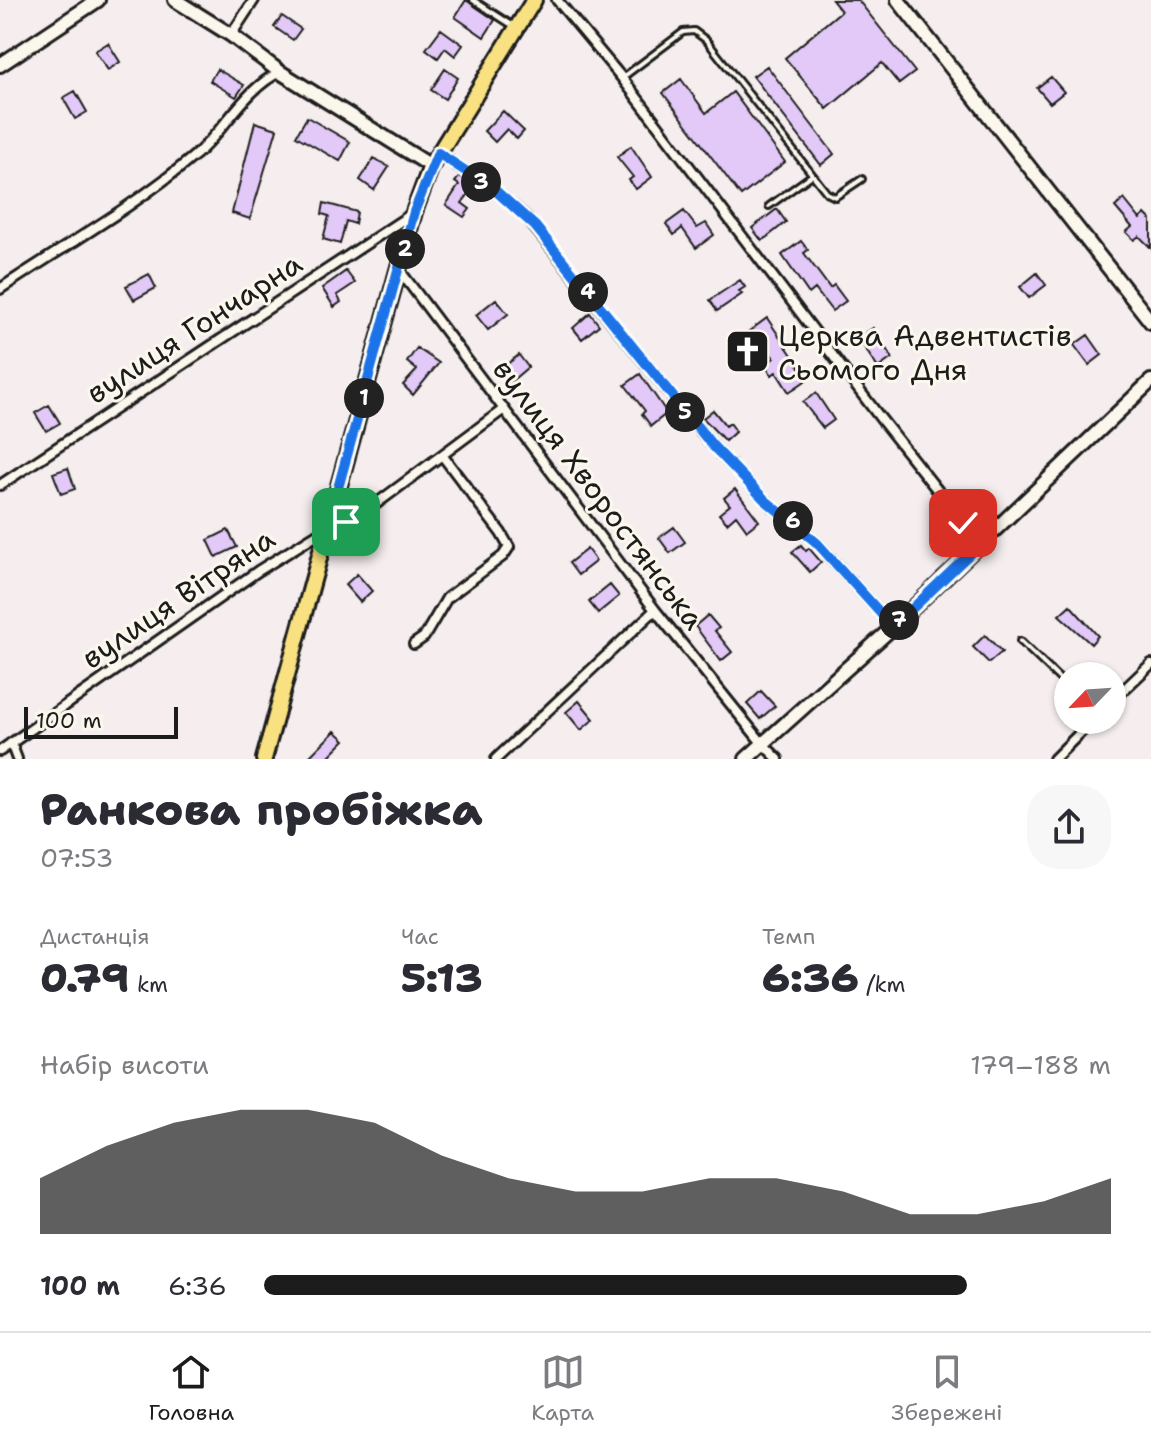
<!DOCTYPE html>
<html lang="uk">
<head>
<meta charset="utf-8">
<style>
  body { margin:0; font-family:"Shantell Sans",sans-serif; background:#f7f7f7; color:#2b2b33; height:100vh; display:flex; flex-direction:column; font-size:30px; white-space:nowrap }
  * { box-sizing:border-box; margin:0 }
  p { font-size:26px; color:#7c7c81 }
  .icon { flex:none; width:44px; height:44px; fill:none; stroke:currentColor; stroke-width:2; stroke-linecap:round; stroke-linejoin:round }
  .map { position:relative; height:759px; overflow:hidden }
  .panel { display:flex; flex-direction:column; background:#fff; flex:1 }
  .panel>* { flex:none }
  .needle { width:52px; rotate:245deg }
  .tools { position:absolute; left:1054px; top:662px; display:grid; gap:16px }
  .tools a { display:grid; place-items:center; width:72px; height:72px; border-radius:50%; background:#fff; box-shadow:0 2px 6px #0004; font-size:40px }
  .scale { position:absolute; left:24px; bottom:20px; width:154px; box-sizing:border-box; padding-left:8px; border:4px solid #1c1c1c; border-top:0; font-size:22px; line-height:28px; white-space:nowrap; color:#1c1c1c; -webkit-text-stroke:6px #fbf7ec; paint-order:stroke }
  .pin { position:absolute; display:grid; place-items:center; width:68px; height:68px; color:#fff; margin:-34px; border-radius:16px; box-shadow:0 4px 12px #0006 }
  .km { position:absolute; width:40px; height:40px; margin:-20px; border-radius:50%; background:#222; color:#fff; font-size:22px; line-height:40px; text-align:center }
  .round { display:grid; place-items:center; flex:none; width:84px; height:84px; border-radius:32px; background:#f7f7f7 }
  .head { display:flex; align-items:center; justify-content:space-between; height:136px; padding:0 40px }
  h1 { font-size:44px; font-weight:800; line-height:60px }
  .figures { display:grid; grid-template-columns:repeat(3,1fr); gap:12px; height:136px; padding:8px 40px }
  .figures div { display:grid; align-content:center }
  .figures b { font-size:40px; font-weight:800 }
  .figures small { font-size:22px; font-weight:400 }
  .figures p { font-size:22px }
  .chart { height:224px; padding:16px 40px }
  .chart p { display:flex; justify-content:space-between }
  .chart svg { width:100%; height:144px; margin-top:8px; fill:#1c1c1c; opacity:.7 }
  ul { padding:0 40px; list-style:none; font-size:26px }
  li { display:grid; grid-template-columns:128px 96px 1fr; align-items:center; height:60px }
  li i { height:20px; border-radius:10px; background:#1c1c1c }
  .menu { display:flex; justify-content:space-around; align-items:center; height:112px; border-top:2px solid #e1e1e2; background:#fff; font-size:22px; color:#7c7c81 }
  .menu a { display:grid; justify-items:center; gap:4px }
  .menu .active { color:#1c1c1c }
  .map>svg:first-child { display:block }
  .building { fill:#e2c9f8; stroke:#1c1c1c; stroke-width:2 }
  .lines { fill:none; stroke-linecap:round; stroke-linejoin:round }
  .lane-casing { stroke:#1c1c1c; stroke-width:10 }
  .street-casing { stroke:#1c1c1c; stroke-width:14 }
  .secondary-casing { stroke:#1c1c1c; stroke-width:18 }
  .primary-casing { stroke:#1c1c1c; stroke-width:20 }
  .lane { stroke:#fbf7ec; stroke-width:4 }
  .street { stroke:#fbf7ec; stroke-width:8 }
  .secondary { stroke:#fbf7ec; stroke-width:12 }
  .primary { stroke:#f9e181; stroke-width:14 }
  .route-casing { stroke:#fff; stroke-width:16 }
  .route { stroke:#1a73e8; stroke-width:10 }
  .labels { text-anchor:middle; dominant-baseline:central; stroke-width:6; stroke-linejoin:round; paint-order:stroke }
  .street-label { font-size:30px; fill:#1c1c1c; stroke:#fbf7ec }
  .poi-label { font-size:30px; fill:#1c1c1c; stroke:#fbf7ec; text-anchor:start }
</style>
</head>
<body>
<div class="map">
<svg width="1151" height="759" viewBox="0 0 1151 759">
  <rect width="100%" height="100%" fill="#f6eeee"/>
  <filter id="ink" filterUnits="userSpaceOnUse"><feTurbulence type="fractalNoise" baseFrequency=".0125" numOctaves="2"/><feDisplacementMap in="SourceGraphic" scale="16" xChannelSelector="R" yChannelSelector="G"/><feConvolveMatrix kernelMatrix="1 2 1 2 8 2 1 2 1" color-interpolation-filters="sRGB"/></filter>
  <g filter="url(#ink)">
    <path class="building" d="M466,0l29,20 -11,17 -29,-20z
      M832,0h26l57,72 -16,12 -17,-21 -55,46 -42,-51 56,-47z
      M282,16l19,13 -8,11 -19,-13z
      M441,29l22,16 -8,11 -10,-8 -7,10 -12,-9z
      M108,43l12,19 -12,8 -13,-19z
      M767,66l67,88 -13,11 -68,-89z
      M217,69l27,16 -8,12 -26,-16z
      M445,69l13,9 -13,21 -14,-9z
      M1051,77l13,15 -14,11 -13,-15z
      M681,79l25,34 27,-21 52,70 -44,34 -78,-103z
      M75,91l12,21 -12,7 -12,-21z
      M503,111l21,20 -7,8 -10,-10 -12,13 -11,-11z
      M307,117l43,25 -10,19 -44,-25z
      M255,122l22,7 -27,90 -18,-6z
      M631,146l21,31 -16,12 -7,-9 4,-3 -16,-20z
      M374,158l15,9 -15,23 -14,-10z
      M460,176l15,10 -13,17 8,6 -6,8 -18,-12 13,-20 -4,-3z
      M1124,199l16,20 5,-5 6,6v28l-12,-12 -5,4 -8,-8 6,-5 -17,-20z
      M324,203l33,9 -2,12 -9,-3 -6,23 -17,-5 6,-23 -7,-2z
      M777,209l9,13 -24,19 -10,-13z
      M684,211l13,17 9,-5 8,12 -18,13 -14,-20 -8,7 -8,-11z
      M801,241l7,9 -4,3 26,35 4,-3 12,16 -14,10 -17,-22 -6,5 -27,-39z
      M346,271l9,12 -18,12 4,7 -7,5 -12,-19z
      M1037,273l9,12 -17,13 -9,-11z
      M149,274l7,14 -22,12 -8,-14z
      M740,280l5,7 -6,4 3,3 -25,17 -7,-11z
      M496,299l12,15 -20,16 -12,-15z
      M590,313l9,12 -17,14 -9,-11z
      M767,318l41,61 -19,13 -13,-20 -4,3 -7,-10 9,-7 -13,-17 -20,14 -8,-12z
      M873,328l19,30 -14,10 -20,-30z
      M1088,335l14,20 -13,10 -15,-20z
      M417,348l22,15 -26,32 -10,-10 14,-15 -10,-8z
      M519,355l9,12 -20,17 -10,-13z
      M640,374l27,39 -16,13 -9,-12 3,-3 -20,-26z
      M816,393l18,27 -11,8 -20,-26z
      M49,405l11,18 -14,8 -11,-18z
      M713,410l13,16 4,-3 6,8 -11,10 -22,-23z
      M68,468l7,21 -14,5 -8,-21z
      M735,489l24,32 -12,9 -11,-15 -9,8 -8,-9 11,-9 -6,-7z
      M674,527l11,15 -15,11 -11,-15z
      M228,530l9,17 -21,10 -8,-17z
      M801,545l5,6 3,-3 12,14 -11,10 -18,-20z
      M587,549l9,12 -18,14 -9,-12z
      M357,574l15,17 -12,11 -15,-17z
      M610,585l9,11 -21,17 -9,-11z
      M1070,605l28,31 -7,8 -32,-29z
      M708,615l11,13 -4,3 17,21 -11,9 -26,-35z
      M985,635l17,17 -13,11 -16,-16z
      M761,691l14,15 -15,13 -13,-15z
      M579,701l15,18 -13,11 -15,-18z
      M335,731l10,9 -19,19h-19z"/>
    <g class="lines">
      <defs>
        <path id="lane" d="M473,0l42,27
          M622,78l61,-46 11,-1 12,9 121,153 8,4 27,-18
          M769,206l43,-31
          M1020,641l48,46"/>
        <path id="street" d="M557,0l65,78 259,341 99,125
          M231,35l23,-35
          M438,153l58,38 31,27 185,227 53,55 52,43 76,84
          M400,271l255,339 107,133 16,16
          M0,289c64,-43 134,-82 193,-132 31,-25 51,-68 87,-85
          M0,485l413,-272
          M414,644l10,-7 23,-39 56,-42 6,-9 -8,-14 -59,-78
          M1112,701l39,-37
          M11,743l6,16
          M0,751l258,-180 69,-43 34,-13 143,-106
          M496,759l159,-149
          M1054,759l39,-39"/>
        <path id="secondary" d="M175,0l56,35 49,37 151,94
          M898,0l253,322
          M0,65l98,-65
          M746,759l147,-132 258,-246"/>
        <path id="primary" d="M264,759l150,-547 17,-46 103,-166"/>
      </defs>
      <use href="#lane" class="lane-casing"/>
      <use href="#street" class="street-casing"/>
      <use href="#secondary" class="secondary-casing"/>
      <use href="#primary" class="primary-casing"/>
      <use href="#lane" class="lane"/>
      <use href="#street" class="street"/>
      <use href="#secondary" class="secondary"/>
      <use href="#primary" class="primary"/>
    </g>
  </g>
  <g class="lines" filter="url(#ink)">
    <defs>
      <path id="route" d="M346,522l-19,6 87,-316 24,-59 58,38 39,35 177,219 53,55 52,43 76,84 87,-83 -17,-21"/>
    </defs>
    <use href="#route" class="route-casing"/>
    <use href="#route" class="route"/>
  </g>
  <defs>
    <symbol id="church-square" viewBox="-11 -11 22 22"><rect x="-9" y="-9" width="18" height="18" rx="4" fill="#1c1c1c" stroke="#fbf7ec"/><path d="M-1.2-6h2.4v3.5h3.3v2.4h-3.3V6h-2.4V-.1h-3.3v-2.4h3.3Z" fill="#fff"/></symbol>
  </defs>
  <g fill-rule="evenodd">
    <use href="#church-square" x="722" y="326" width="51" height="51"/>
  </g>
  <g class="labels">
    <g class="street-label">
      <text transform="translate(194 328) rotate(-33)">вулиця Гончарна</text>
      <text transform="translate(599 494) rotate(53)">вулиця Хворостянська</text>
      <text transform="translate(178 598) rotate(-34)">вулиця Вітряна</text>
    </g>
    <g class="poi-label">
      <text x="778" y="335">Церква Адвентистів<tspan x="778" dy="34">Сьомого Дня</tspan></text>
    </g>
  </g>
</svg>
<div class="tools">
<a><svg class="needle" viewBox="-14 -14 28 28"><path d="M0-13l5 13h-10z" fill="#e53935"/><path d="M0 13l5-13h-10z" fill="#7c7c81"/></svg></a>
</div>
<div class="scale">100 m</div>
<div class="pin" style="left:346px;top:522px;background:#1e9e55"><svg class="icon" aria-label="arrive" viewBox="0 0 24 24"><path d="M6 21V4h12l-3 4 3 4H6"/></svg></div>
<div class="pin" style="left:963px;top:523px;background:#d93025"><svg class="icon" aria-label="check" viewBox="0 0 24 24"><path d="M5 12l5 5 9-10"/></svg></div>
<b class="km" style="left:364px;top:398px">1</b>
<b class="km" style="left:405px;top:249px">2</b>
<b class="km" style="left:481px;top:182px">3</b>
<b class="km" style="left:588px;top:292px">4</b>
<b class="km" style="left:685px;top:412px">5</b>
<b class="km" style="left:793px;top:521px">6</b>
<b class="km" style="left:899px;top:620px">7</b>
</div>
<section class="panel">
<div class="head"><div><h1>Ранкова пробіжка</h1><p>07:53</p></div><a class="round"><svg class="icon" aria-label="share" viewBox="0 0 24 24"><path d="M12 15V3M7 8l5-5 5 5M5 13v7h14v-7"/></svg></a></div>
<div class="figures">
<div><p>Дистанція</p><b>0.79<small> km</small></b></div>
<div><p>Час</p><b>5:13</b></div>
<div><p>Темп</p><b>6:36<small> /km</small></b></div>
</div>
<div class="chart"><p><span>Набір висоти</span>179–188 m</p>
<svg viewBox="0 0 160 44" preserveAspectRatio="none"><path d="M0 44V27L10 17L20 10L30 6L40 6L50 10L60 20L70 27L80 31L90 31L100 27L110 27L120 31L130 38L140 38L150 34L160 27V44z"/></svg>
</div>
<ul>
<li><b>100 m</b>6:36<i style="width:83%"></i></li>
</ul>
</section>
<nav class="menu">
<a class="active"><svg class="icon" aria-label="home" viewBox="0 0 24 24"><path d="M3 11l9-7 9 7M6 9v11h12V9"/></svg>Головна</a>
<a><svg class="icon" aria-label="map" viewBox="0 0 24 24"><path d="M3 6l6-2 6 2 6-2v14l-6 2-6-2-6 2zM9 4v14M15 6v14"/></svg>Карта</a>
<a><svg class="icon" aria-label="saved" viewBox="0 0 24 24"><path d="M7 4h10v16l-5-4-5 4z"/></svg>Збережені</a>
</nav>
</body>
</html>
